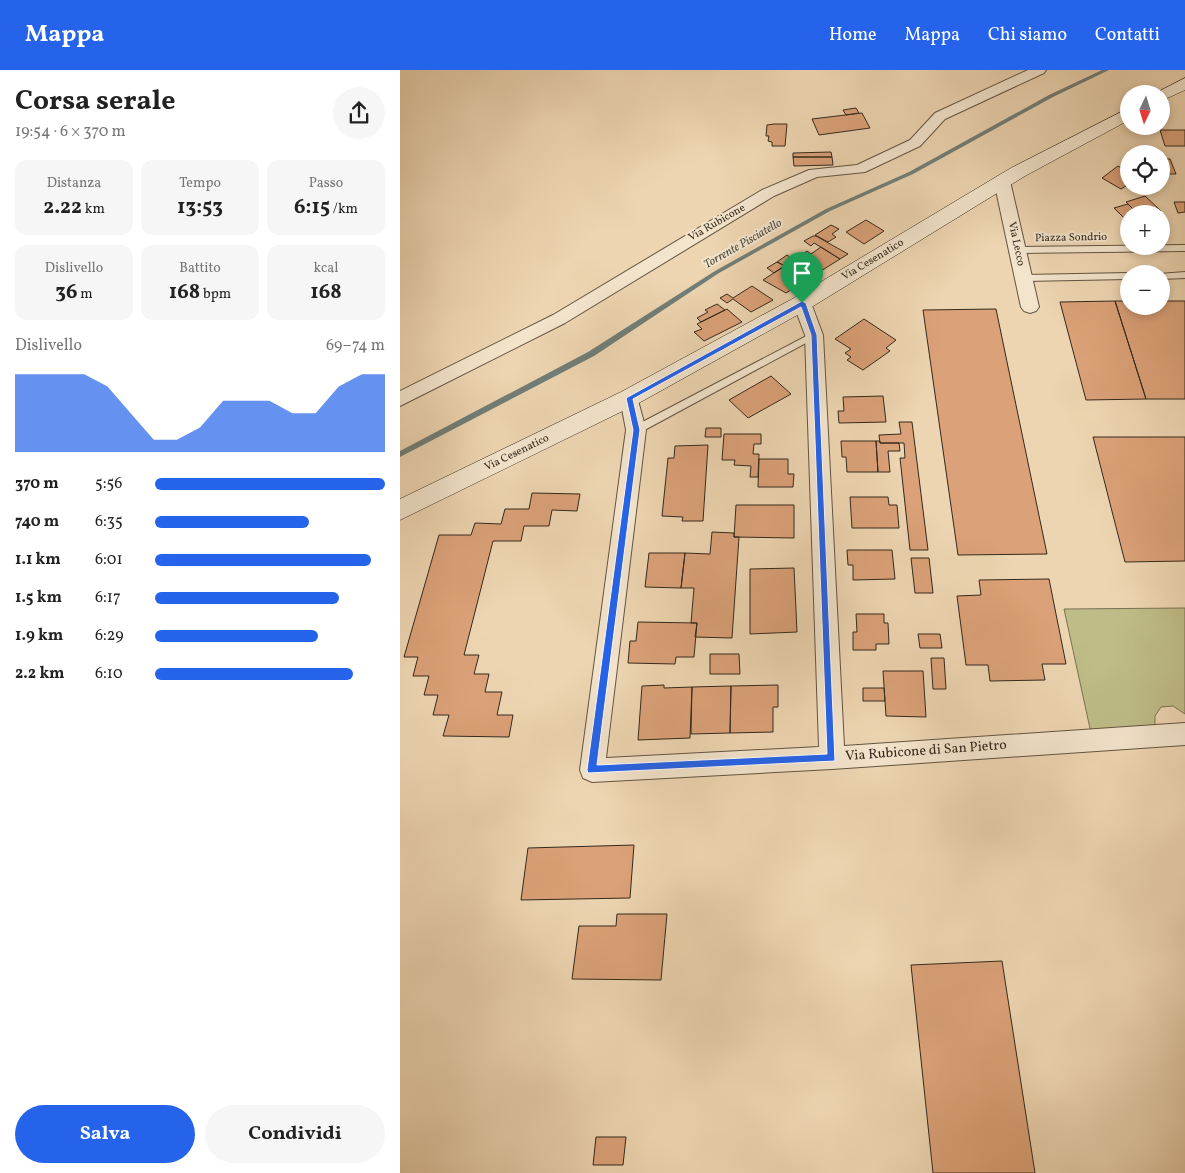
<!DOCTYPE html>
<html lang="it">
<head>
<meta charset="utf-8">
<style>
  body { margin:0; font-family:Vollkorn,serif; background:#f6f6f6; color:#222; height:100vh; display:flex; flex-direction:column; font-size:19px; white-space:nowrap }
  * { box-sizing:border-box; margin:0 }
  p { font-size:16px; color:#767676 }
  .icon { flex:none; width:28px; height:28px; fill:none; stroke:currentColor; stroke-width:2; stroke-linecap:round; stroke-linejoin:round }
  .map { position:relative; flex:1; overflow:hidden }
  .details { display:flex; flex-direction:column; background:#fff; width:400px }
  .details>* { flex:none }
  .needle { width:32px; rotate:184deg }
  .fabs { position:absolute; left:720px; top:15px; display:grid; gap:10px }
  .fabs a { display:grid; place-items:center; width:50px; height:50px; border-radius:50%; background:#fff; box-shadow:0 2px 8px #0003; font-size:25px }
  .pin { position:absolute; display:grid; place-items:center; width:42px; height:42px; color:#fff; margin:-51px -21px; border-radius:50% 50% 50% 0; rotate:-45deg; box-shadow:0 0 5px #0007 }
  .pin .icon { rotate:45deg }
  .round { display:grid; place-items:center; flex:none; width:52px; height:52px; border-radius:26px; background:#f6f6f6 }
  .overview { display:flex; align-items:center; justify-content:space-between; height:85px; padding:0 15px }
  h1 { font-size:28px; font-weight:700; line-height:38px }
  .metrics { display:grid; grid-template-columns:repeat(3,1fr); gap:8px; height:85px; padding:5px 15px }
  .metrics div { display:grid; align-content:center; border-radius:12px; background:#f6f6f6; text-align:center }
  .metrics b { font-size:21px; font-weight:700 }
  .metrics small { font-size:14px; font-weight:400 }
  .metrics p { font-size:14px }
  .chart { height:140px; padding:10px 15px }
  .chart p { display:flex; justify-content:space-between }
  .chart svg { width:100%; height:90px; margin-top:5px; fill:#2563eb; opacity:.7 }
  .action { display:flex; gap:10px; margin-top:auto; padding:10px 15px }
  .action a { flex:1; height:58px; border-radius:30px; background:#2563eb; color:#fff; font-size:20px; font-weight:700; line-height:58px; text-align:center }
  .action a+a { background:#f6f6f6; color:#222 }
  ul { padding:0 15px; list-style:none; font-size:16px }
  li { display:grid; grid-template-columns:80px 60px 1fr; align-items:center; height:38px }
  li i { height:12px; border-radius:6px; background:#2563eb }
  header { display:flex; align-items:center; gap:30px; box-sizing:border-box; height:70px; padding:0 25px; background:#2563eb; color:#fff }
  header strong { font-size:24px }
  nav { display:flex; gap:28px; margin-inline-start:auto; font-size:18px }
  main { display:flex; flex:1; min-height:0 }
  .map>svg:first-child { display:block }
  .green { fill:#bebc87; stroke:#787252 }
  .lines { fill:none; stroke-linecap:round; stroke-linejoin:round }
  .stream { fill:#717e78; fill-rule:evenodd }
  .building { fill:#dba178; stroke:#33291d }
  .service-casing { stroke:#625442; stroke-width:2 }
  .minor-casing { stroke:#625442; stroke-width:2 }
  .secondary-casing { stroke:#33291d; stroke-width:1 }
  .service { fill:#f3e4cc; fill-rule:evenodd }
  .minor { fill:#f3e4cc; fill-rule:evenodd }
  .secondary { fill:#f3e4cc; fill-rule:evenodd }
  .route { fill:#2563eb; stroke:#fff; fill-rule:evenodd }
  .labels { text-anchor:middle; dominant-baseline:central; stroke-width:4; stroke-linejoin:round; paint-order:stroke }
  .far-street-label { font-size:11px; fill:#33291d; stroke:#f3e4cc }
  .far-water-label { font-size:12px; font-style:italic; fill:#4d4c43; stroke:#f3e4cc }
  .street-label { font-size:14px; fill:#33291d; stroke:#f3e4cc }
</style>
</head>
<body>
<header>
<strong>Mappa</strong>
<nav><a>Home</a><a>Mappa</a><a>Chi siamo</a><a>Contatti</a></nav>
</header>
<main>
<section class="details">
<div class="overview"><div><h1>Corsa serale</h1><p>19:54 · 6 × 370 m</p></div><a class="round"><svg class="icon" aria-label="share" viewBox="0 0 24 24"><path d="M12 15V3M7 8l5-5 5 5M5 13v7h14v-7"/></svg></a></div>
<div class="metrics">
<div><p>Distanza</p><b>2.22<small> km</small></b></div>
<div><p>Tempo</p><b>13:53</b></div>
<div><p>Passo</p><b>6:15<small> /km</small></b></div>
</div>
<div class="metrics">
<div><p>Dislivello</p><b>36<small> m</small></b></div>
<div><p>Battito</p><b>168<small> bpm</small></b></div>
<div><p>kcal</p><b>168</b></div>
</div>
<div class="chart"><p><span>Dislivello</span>69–74 m</p>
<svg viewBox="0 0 160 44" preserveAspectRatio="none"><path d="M0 44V6L10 6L20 6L30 6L40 12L50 25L60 38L70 38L80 32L90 19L100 19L110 19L120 25L130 25L140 12L150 6L160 6V44z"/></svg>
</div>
<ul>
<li><b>370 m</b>5:56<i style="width:100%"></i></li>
<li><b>740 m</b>6:35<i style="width:67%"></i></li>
<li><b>1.1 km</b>6:01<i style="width:94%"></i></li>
<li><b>1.5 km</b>6:17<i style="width:80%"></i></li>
<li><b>1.9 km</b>6:29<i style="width:71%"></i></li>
<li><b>2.2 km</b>6:10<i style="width:86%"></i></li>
</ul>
<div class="action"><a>Salva</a><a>Condividi</a></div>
</section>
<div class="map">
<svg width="785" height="1103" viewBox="0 0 785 1103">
  <rect width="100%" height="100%" fill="#edd5b1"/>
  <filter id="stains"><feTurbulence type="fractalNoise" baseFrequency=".004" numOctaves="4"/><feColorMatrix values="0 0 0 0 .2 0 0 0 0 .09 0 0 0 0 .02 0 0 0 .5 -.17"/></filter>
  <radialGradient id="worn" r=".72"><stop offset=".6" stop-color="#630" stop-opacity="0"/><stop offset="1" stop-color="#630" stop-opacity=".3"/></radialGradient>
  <path class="green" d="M785,538v106l-12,-8 -12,1 -6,9v11l-64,6 -27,-124z"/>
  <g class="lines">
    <path class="stream" d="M702,0h7l-56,27 -140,77 -83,37 -111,62 -125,83 -194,101v-6l188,-99 127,-81 111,-62 83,-37 140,-77z"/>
  </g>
  <path class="building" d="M456,38l3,5 -13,2 -3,-5z
    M462,43l8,15 -51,7 -7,-16z
    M374,54h13l-2,22h-13v-4l-4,-1 1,-5h-3l1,-11z
    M760,60h25v16h-20z
    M431,82l1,5h-39v-4z
    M393,87h39l1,8 -39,1z
    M761,89h9l6,15h-9l-3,-7h-3z
    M718,96l11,6v12l-8,5 -19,-11z
    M745,126l16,15 -11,3h-12l-12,-12z
    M774,132h11v10l-7,1z
    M728,134l10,10h-9v9l-15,-15z
    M466,150l18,11 -20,13 -18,-12z
    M431,155l8,4 -7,5 4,3 -8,5 -13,-7z
    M413,166h3l32,18 -8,5 -26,-16 -3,3 -7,-5z
    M421,177l19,12 -54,34 -23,-13 44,-29 4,3z
    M387,185l7,5 -9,6 -8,-4z
    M377,192l8,4 -11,7 -7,-5z
    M352,216l21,14 -22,12 -18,-13 -6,4 -7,-5 7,-4 6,4z
    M715,231h14v5h32v-5h24v98h-39z
    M715,231l31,98 -60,1 -26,-98z
    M317,234l8,6 -24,12 -4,-4 11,-6 -3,-2z
    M327,239l15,13 -38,19 -10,-9 8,-3 -5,-5z
    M596,239l51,245 -89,1 -35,-245z
    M464,249l32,21 -10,8 4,3 -27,19 -16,-10 4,-3 -6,-4 6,-4 -16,-10z
    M371,306l20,18 -43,24 -19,-18z
    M483,326l3,26 -47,1 -1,-12h6l-1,-14z
    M499,352h13l16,128h-18l-10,-92h5l-1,-15h-24l-1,-8 22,-1z
    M306,358h15v9h-16z
    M324,364h37v10h-7l-1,10h6l-1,23h-8l1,-11 -17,-1 1,-5h-13z
    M693,367h92v124l-60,1z
    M441,371h35l2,31h-31l-1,-15h-4z
    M476,371h4v2h19l1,8h-12l2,21h-12z
    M308,375l-5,76h-21l1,-4 -21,-1 6,-58h6l1,-12z
    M359,389h29v15h6l-1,13h-35z
    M132,423l48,1 -3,17 -25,-1 -3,16h-25l-3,15h-28l-29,114h15l-5,19h15l-4,18h17l-5,23h16l-4,22 -66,-1 6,-21h-16l5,-20h-14l5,-19h-16l5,-19h-14l35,-122h32l4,-12 26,1 4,-15h24z
    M450,427h38l1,8h8l2,23h-47z
    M336,435h58v33l-60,-1z
    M312,462l22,1v4h5l-7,101 -37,-1 2,-14h-6l3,-35h-13l4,-35 25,1z
    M447,480h45l3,29 -42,1v-15h-5z
    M249,483h36l-4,35 -36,-1z
    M511,488h18l4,35h-18z
    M394,498l3,64 -47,2v-65z
    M649,509l17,85h-24l3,16 -55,1 -2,-16h-22l-9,-69 24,-1 -2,-15z
    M456,544h28v9h4l1,21h-13v6h-23v-18h4z
    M238,552l59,1 -3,34h-18l-1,7 -47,-1 2,-22h6z
    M518,564h22l2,14h-22z
    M310,584h29l1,20h-30z
    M531,588h13l2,31h-13z
    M483,601h40l3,46 -40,-1z
    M264,615v3l28,-1 -2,51 -52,2 4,-54z
    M378,615v22h-5v25l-43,1 1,-47z
    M331,616l-1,47 -39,1 1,-47z
    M463,618h21l1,13h-22z
    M234,775l-4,53 -109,2 7,-52z
    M217,844h50l-6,66 -89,-1 7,-53h37z
    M602,891l33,212h-102l-22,-208z
    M196,1067h30l-3,28h-30z"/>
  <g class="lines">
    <defs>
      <path id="service" d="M785,175v6l-168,2 -4,-3 4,-3z
        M785,202v6l-24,1v-5h-2z
        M729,203l2,1h-2v5l-105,2 -4,-3 4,-3z
        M414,262l3,1v4l-178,96 -3,1 -5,-4 2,-3z"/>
      <path id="minor" d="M628,0h18l-2,3 -99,46 -25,27 -55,26 -48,5 -43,19 -209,127 -165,83v-15l153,-76 209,-125 47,-20 48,-5 53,-25 25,-27z
        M602,106l5,2 3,3 29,126 -3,4 -6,2 -6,-2 -3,-4 -27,-126 3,-3z
        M402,227l6,2 3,4 12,32 21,411 341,-23v22l-353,24 -240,13 -9,-4 -3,-8 46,-340 -6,-32 2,-5 7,-2 7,2 10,37 -40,328 213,-11 -14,-412 -12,-32 3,-4z"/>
      <path id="secondary" d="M785,8v12l-24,11v-7h-7z
        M729,38v12l-104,56 -215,132 -173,96 -237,116v-21l221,-107 173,-94 217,-130z"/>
    </defs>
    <use href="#service" class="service-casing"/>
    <use href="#minor" class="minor-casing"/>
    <use href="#secondary" class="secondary-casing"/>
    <use href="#service" class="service"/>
    <use href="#minor" class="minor"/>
    <use href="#secondary" class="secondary"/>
  </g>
  <path class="route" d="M402,231l4,2 11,32 18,426 -247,12 -1,-3 46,-340 -7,-32zM401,237l10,28 16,419 -230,11 43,-335 -7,-31z"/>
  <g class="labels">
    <g class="far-street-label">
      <text transform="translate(317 153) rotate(-30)">Via Rubicone</text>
      <text transform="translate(671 168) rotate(-1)">Piazza Sondrio</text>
      <text transform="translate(616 174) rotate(78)">Via Lecco</text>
      <text transform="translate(473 190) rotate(-31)">Via Cesenatico</text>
      <text transform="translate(117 383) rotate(-26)">Via Cesenatico</text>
    </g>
    <g class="far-water-label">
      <text transform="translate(343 174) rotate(-30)">Torrente Pisciatello</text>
    </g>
    <g class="street-label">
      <text transform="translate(526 681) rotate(-4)">Via Rubicone di San Pietro</text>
    </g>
  </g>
  <rect width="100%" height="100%" filter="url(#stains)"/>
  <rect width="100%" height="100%" fill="url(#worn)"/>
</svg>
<div class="fabs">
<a><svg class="needle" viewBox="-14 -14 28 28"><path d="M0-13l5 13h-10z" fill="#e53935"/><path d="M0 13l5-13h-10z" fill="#767676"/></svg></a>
<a><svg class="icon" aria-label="locate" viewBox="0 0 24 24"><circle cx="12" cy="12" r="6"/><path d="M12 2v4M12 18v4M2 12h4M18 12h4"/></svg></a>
<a>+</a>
<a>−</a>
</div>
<div class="pin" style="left:402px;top:233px;background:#1e9e55"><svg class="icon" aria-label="arrive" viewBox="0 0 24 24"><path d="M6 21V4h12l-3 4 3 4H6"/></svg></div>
</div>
</main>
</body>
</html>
